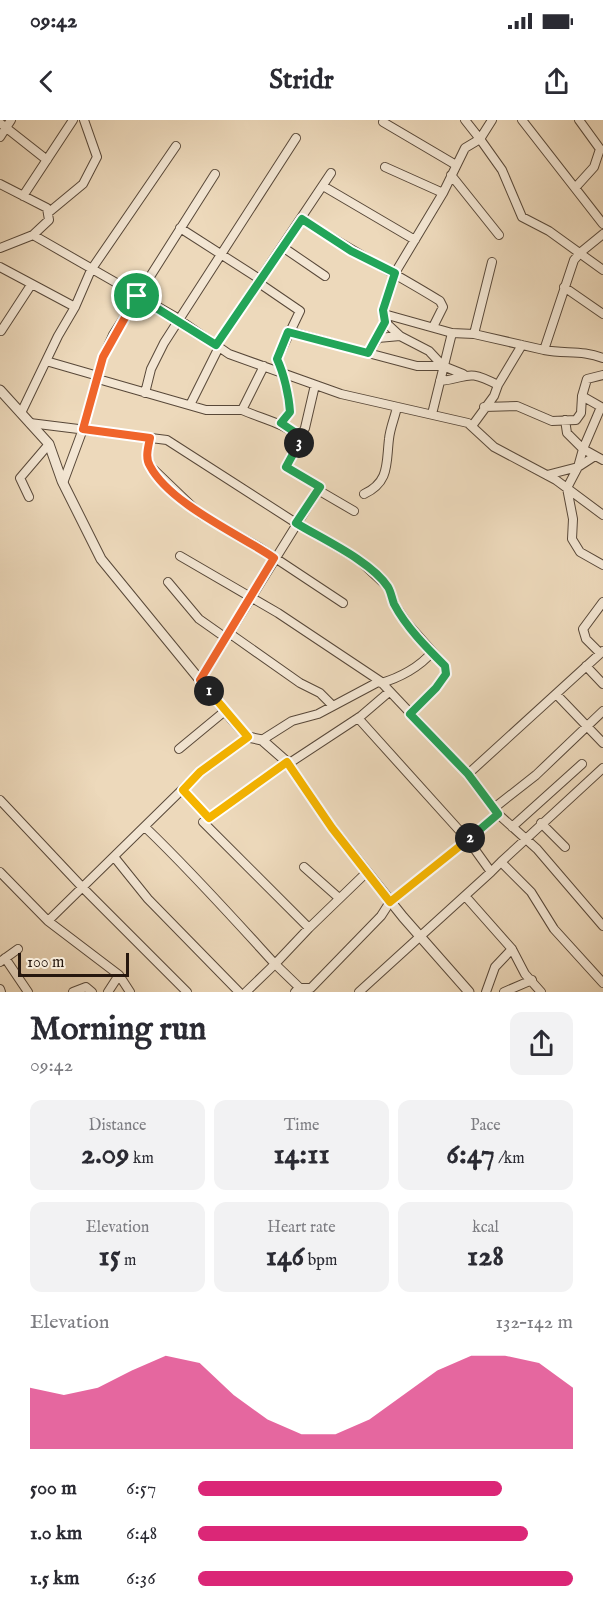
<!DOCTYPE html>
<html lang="en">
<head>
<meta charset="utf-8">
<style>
  body { margin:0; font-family:"IM FELL English",serif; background:#f2f2f3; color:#2b2b33; height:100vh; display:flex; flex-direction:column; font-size:22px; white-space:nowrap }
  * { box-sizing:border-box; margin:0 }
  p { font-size:20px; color:#7c7c81 }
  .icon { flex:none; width:33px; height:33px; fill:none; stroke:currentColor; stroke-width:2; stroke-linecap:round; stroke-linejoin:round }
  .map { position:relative; height:872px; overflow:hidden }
  .details { display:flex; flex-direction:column; background:#fff; flex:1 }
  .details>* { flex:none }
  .scale { position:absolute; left:18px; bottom:15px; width:111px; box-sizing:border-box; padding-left:6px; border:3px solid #26170e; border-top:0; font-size:16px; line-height:21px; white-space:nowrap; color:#26170e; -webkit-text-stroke:4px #f3e6d3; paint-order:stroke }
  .pin { position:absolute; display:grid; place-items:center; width:51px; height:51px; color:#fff; margin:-26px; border:3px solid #fff; border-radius:50%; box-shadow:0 2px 6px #0007 }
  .km { position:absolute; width:30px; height:30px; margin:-15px; border-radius:50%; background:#222; color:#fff; font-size:16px; line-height:30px; text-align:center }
  .round { display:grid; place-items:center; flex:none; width:63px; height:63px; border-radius:12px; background:#f2f2f3 }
  .overview { display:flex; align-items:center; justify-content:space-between; height:102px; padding:0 30px }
  h1 { font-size:33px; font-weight:700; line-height:45px }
  .stats { display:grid; grid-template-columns:repeat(3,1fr); gap:9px; height:102px; padding:6px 30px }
  .stats div { display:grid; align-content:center; border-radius:12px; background:#f2f2f3; text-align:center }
  .stats b { font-size:30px; font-weight:700 }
  .stats small { font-size:16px; font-weight:400 }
  .stats p { font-size:16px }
  .chart { height:168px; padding:12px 30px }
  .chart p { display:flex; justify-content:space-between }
  .chart svg { width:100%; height:108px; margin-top:6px; fill:#db2777; opacity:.7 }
  ul { padding:0 30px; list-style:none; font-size:20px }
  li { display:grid; grid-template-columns:96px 72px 1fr; align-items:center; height:45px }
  li i { height:15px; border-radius:8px; background:#db2777 }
  .status { display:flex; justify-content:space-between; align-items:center; height:42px; padding:0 30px; background:#fff; direction:ltr }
  .status svg { height:16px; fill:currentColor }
  header { display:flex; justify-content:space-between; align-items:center; height:78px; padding:0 30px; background:#fff; font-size:27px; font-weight:700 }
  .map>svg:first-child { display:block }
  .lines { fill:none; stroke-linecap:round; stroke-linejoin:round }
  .minor-casing { stroke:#584839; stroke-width:10 }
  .tertiary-casing { stroke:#584839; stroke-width:11 }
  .minor { stroke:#f3e6d3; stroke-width:8 }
  .tertiary { stroke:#f3e6d3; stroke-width:9 }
  .split-1-casing { stroke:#fff; stroke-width:12 }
  .split-2-casing { stroke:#fff; stroke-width:12 }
  .split-3-casing { stroke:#fff; stroke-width:12 }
  .split-4-casing { stroke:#fff; stroke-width:12 }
  .split-1 { stroke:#f0652b; stroke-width:8 }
  .split-2 { stroke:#f5b400; stroke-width:8 }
  .split-3 { stroke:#22a559; stroke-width:8 }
  .split-4 { stroke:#22a559; stroke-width:8 }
</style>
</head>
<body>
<div class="status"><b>09:42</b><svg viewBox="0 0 49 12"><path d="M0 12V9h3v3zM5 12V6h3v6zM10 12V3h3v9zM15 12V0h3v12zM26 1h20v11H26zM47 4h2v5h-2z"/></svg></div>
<header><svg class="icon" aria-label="back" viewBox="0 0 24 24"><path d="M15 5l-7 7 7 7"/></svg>Stridr<svg class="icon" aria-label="share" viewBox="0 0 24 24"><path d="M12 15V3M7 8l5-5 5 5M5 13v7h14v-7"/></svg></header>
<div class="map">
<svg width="603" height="872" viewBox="0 0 603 872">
  <rect width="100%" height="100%" fill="#edd9bb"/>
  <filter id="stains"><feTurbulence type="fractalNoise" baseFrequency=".00333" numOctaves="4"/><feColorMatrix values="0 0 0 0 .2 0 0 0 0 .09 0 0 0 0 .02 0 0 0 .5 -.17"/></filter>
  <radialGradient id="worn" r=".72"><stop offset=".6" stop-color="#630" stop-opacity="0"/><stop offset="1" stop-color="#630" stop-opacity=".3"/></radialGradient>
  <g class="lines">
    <defs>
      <path id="minor" d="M492,0l-12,19 22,31 20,47 27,14 54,39
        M522,0l81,104
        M383,2l73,43
        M0,3l47,37
        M0,17l11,-17
        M385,47l58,26
        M451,55l48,60
        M0,64l47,24 2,12 -16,15
        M323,66l92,54
        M575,68l19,-21 6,-18 -21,-29
        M23,76l50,-76
        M48,93l35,-29 14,-27 -13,-37
        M302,99c45,30 93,54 138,82l3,6 -10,20
        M180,108l81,52
        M0,128l33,-13 141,81 55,38 112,40 127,29 26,24 62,33 47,35
        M284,128l41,28
        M0,147l75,40 16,-37 85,-124
        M259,163l41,28 -23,48c7,15 11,37 13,54l-9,10
        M564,167l39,27
        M384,194l68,19
        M1,211l30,-46
        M288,211l80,22
        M474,214l18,-72
        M400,216l29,15 14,15
        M216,225l115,-172
        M544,230c21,4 39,0 59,8
        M46,241l52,15
        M264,246l-22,44c21,9 41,13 59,27
        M463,254l-20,-8h-26l-49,-13 10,-15 22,-2 -15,-14 -2,-12 12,-37 48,-80 22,-45 15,-9 -15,-19
        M603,255l-16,4 -5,17 21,12
        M98,259l108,31h36
        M440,261c30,-3 25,-13 58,4l-4,11 -22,30
        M498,265l24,-40
        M145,273l6,-24 13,-26 132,-205
        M190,285l29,-58
        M484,287l33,-1 35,15 24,-1 5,-7 1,-17
        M21,293l37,-77 17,-29
        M432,294l20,-81 22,1 70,16 30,-90 7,-8 22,-18
        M565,300l2,13 16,16 18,-42
        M30,303l137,17 129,83 63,37 29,27 7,18 12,18 38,43 1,8 -10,14 -26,26
        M150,318l-3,19 3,9 51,49 56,31 86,57
        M595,336l-17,11 5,-18 20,11
        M547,355l31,-8 -11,21 6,31 -1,20 8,13 23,13
        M63,363l20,-54 20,-72 10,-22 102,-161
        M318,370l36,21
        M364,374c26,-12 22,-31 25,-55 1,-11 6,-22 8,-32
        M29,377l-9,-19 29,-34
        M180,436l98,57 102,68
        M168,462l31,37 27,19
        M229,513l71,50 20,10 13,13
        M600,533l-14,-14 -3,-10 20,-27
        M586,546l17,18
        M200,560l120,-193 -34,-20 19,-39 10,-43
        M381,563c18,-5 39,-16 51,-31
        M556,574l47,49
        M262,620l30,-19 26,-7 62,-33 88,93 30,40
        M179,629l46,-38
        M287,642l-84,60 106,106 -34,36 28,27
        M288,644l73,-48 28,-24
        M468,654l135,-123
        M183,670l26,28
        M0,680l83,88 104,104
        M494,688l42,-33 67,-64
        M541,703l24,24
        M512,707l70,-63
        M146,708c45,43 87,90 129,136l-29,28
        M115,738l33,41 91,93
        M501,742l102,-94
        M304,747l35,31
        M0,752l48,49 71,54
        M466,777l46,52
        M48,801l152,-149 48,-35
        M603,806l-66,-77 -39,-35 -30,26 23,32 10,-10 30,30 23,37 49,54
        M309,808l58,-56
        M5,838l23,34
        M0,842l18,-13
        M0,869l1,3
        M73,872l13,-5 6,5
        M108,872l11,-17 11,17
        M295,872l4,-4h12l70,-72 9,-14 78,-62 -110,-122
        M359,872l132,-120
        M486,872l9,-25 17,-18 13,25 16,18
        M504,872l28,-12"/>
      <path id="tertiary" d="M0,270l49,54 13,37 39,78 130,159 17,19 14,3 25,22 45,66 71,89 66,75"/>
    </defs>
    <use href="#minor" class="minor-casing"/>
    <use href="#tertiary" class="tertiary-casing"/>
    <use href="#minor" class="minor"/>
    <use href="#tertiary" class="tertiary"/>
  </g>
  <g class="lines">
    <defs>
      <path id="split-1" d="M137,176l-34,61 -20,72 67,9c-2,10 -5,20 0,28 20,38 89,68 124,92l-74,122 9,11"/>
      <path id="split-2" d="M209,571l39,46 -48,35 -17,18 26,28 78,-56 45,66 58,74 80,-64"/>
      <path id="split-3" d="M299,323l-13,24 34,20 -24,36c26,16 75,38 92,64 3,5 4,12 6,17 12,23 33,44 51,62l1,8 -10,14 -26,26 58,60 30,40 -28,24"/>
      <path id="split-4" d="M137,176l79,49 86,-126 49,32 44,22 -12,37 2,12 -17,31 -80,-21 -11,27c7,15 12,37 13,53l-9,11 21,14 -3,6"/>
    </defs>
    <use href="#split-1" class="split-1-casing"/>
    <use href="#split-2" class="split-2-casing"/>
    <use href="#split-3" class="split-3-casing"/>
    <use href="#split-4" class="split-4-casing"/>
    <use href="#split-1" class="split-1"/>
    <use href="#split-2" class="split-2"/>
    <use href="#split-3" class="split-3"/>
    <use href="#split-4" class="split-4"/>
  </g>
  <rect width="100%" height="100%" filter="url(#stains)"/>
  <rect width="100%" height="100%" fill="url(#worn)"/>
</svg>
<div class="scale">100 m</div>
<div class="pin" style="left:137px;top:176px;background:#1e9e55"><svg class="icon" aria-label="arrive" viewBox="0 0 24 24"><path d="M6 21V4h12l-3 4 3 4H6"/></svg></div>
<b class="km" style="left:209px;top:571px">1</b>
<b class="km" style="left:470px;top:718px">2</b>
<b class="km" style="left:299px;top:323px">3</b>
</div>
<section class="details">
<div class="overview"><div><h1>Morning run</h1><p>09:42</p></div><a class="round"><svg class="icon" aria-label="share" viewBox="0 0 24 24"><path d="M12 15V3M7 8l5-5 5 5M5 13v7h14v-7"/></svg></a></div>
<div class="stats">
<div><p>Distance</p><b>2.09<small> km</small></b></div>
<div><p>Time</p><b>14:11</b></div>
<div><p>Pace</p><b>6:47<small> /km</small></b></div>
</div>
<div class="stats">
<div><p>Elevation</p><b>15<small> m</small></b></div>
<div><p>Heart rate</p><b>146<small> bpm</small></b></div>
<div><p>kcal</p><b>128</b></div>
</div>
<div class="chart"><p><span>Elevation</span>132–142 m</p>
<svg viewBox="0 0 160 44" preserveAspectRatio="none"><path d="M0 44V19L10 22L20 19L30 12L40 6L50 9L60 22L70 32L80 38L90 38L100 32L110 22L120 12L130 6L140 6L150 9L160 19V44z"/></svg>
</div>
<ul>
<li><b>500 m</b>6:57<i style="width:81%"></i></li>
<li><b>1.0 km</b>6:48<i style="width:88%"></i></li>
<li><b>1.5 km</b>6:36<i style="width:100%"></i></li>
</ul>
</section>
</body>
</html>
